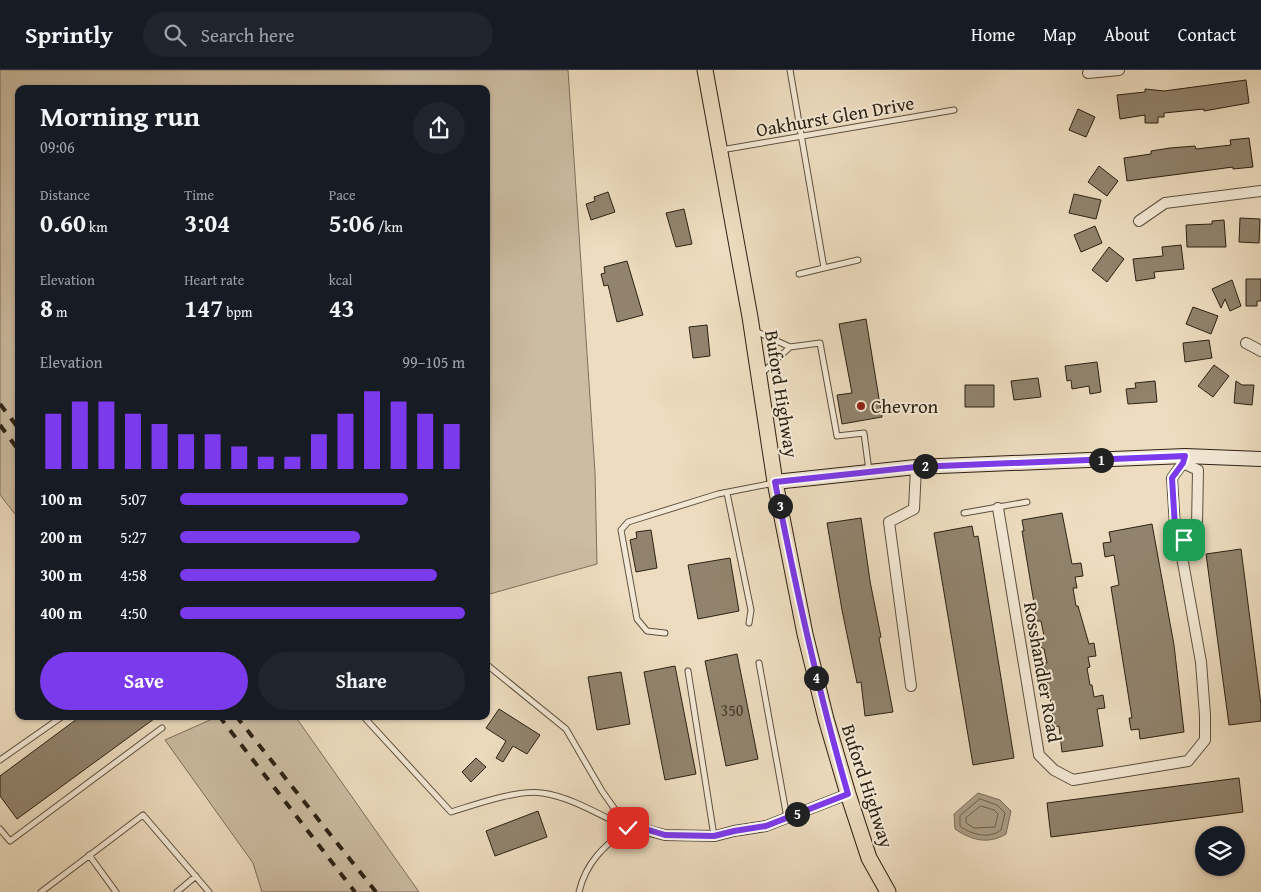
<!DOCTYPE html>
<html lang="en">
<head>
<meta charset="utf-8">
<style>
  body { margin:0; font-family:"Gentium Book Plus",serif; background:#20242c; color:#f1f3f6; height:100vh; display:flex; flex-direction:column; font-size:19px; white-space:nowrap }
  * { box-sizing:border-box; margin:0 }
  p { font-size:16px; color:#9ea1a6 }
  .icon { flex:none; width:28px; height:28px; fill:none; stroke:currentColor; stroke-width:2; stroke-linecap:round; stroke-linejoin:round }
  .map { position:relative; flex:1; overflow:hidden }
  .sheet { position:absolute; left:15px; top:15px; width:475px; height:635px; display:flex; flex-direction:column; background:#171b24; border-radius:10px; box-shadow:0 1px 4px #0004 }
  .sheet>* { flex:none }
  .tools { position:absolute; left:1195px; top:756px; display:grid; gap:10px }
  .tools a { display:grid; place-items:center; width:50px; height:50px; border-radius:50%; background:#171b24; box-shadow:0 1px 4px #0004; font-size:25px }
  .pin { position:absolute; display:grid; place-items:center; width:42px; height:42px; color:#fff; margin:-21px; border-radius:10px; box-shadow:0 2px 8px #0006 }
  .km { position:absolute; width:25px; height:25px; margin:-12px; border-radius:50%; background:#222; color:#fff; font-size:14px; line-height:25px; text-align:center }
  .round { display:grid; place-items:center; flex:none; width:52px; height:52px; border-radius:26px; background:#20242c }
  .overview { display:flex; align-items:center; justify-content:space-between; height:85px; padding:0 25px }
  h1 { font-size:28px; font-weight:800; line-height:38px }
  .metrics { display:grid; grid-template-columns:repeat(3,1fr); gap:8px; height:85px; padding:5px 25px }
  .metrics div { display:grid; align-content:center }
  .metrics b { font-size:25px; font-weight:800 }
  .metrics small { font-size:14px; font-weight:400 }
  .metrics p { font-size:14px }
  .chart { height:140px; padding:10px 25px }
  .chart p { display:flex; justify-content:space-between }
  .chart svg { width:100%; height:90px; margin-top:5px; stroke:#7c3aed; stroke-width:6 }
  .cta { display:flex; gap:10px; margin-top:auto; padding:10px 25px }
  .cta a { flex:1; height:58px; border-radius:30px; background:#7c3aed; color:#fff; font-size:20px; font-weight:800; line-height:58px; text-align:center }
  .cta a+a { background:#20242c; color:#f1f3f6 }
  ul { padding:0 25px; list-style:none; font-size:16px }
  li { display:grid; grid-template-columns:80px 60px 1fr; align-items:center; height:38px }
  li i { height:12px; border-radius:6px; background:#7c3aed }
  header { display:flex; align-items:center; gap:30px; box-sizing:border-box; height:70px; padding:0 25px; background:#171b24; border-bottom:1px solid #363941 }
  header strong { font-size:24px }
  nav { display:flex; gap:28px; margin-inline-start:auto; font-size:18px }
  .search { width:350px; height:45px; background:#20242c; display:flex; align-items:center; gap:12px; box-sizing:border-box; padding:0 18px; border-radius:28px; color:#9ea1a6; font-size:19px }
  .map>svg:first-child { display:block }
  .green { fill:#ccbca2; stroke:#7c6f5b }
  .water { fill:#ac9d85; stroke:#796c58 }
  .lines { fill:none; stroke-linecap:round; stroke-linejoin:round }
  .shore { stroke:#6c604c; stroke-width:1 }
  .building { fill:#91836d; stroke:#2d2214 }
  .lane-casing { stroke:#5d503f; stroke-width:7 }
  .street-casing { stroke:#5d503f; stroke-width:12 }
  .secondary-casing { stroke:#2d2214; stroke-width:16 }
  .primary-casing { stroke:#2d2214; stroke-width:17 }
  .lane { stroke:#f3e8d5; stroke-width:5 }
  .street { stroke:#f3e8d5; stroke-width:10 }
  .secondary { stroke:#f3e8d5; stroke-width:14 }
  .primary { stroke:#eddcbf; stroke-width:15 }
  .rail { stroke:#2d2214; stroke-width:4; stroke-dasharray:9 9; stroke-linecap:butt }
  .route-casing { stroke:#fff; stroke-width:10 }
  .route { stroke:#7c3aed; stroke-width:6 }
  .poi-dot { fill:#8f2418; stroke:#f3e8d5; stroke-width:2 }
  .labels { text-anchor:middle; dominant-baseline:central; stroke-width:4; stroke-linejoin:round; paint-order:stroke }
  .number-label { font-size:16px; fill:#463a2a }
  .street-label { font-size:19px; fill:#2d2214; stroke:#f3e8d5 }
  .poi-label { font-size:19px; fill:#2d2214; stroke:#f3e8d5; text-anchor:start }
</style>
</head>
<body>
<header>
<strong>Sprintly</strong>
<div class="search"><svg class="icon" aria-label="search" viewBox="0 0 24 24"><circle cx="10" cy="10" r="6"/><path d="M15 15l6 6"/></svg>Search here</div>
<nav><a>Home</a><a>Map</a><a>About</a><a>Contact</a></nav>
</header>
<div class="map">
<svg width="1261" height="822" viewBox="0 0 1261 822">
  <rect width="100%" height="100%" fill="#eddcbf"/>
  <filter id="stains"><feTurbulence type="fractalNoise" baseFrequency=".004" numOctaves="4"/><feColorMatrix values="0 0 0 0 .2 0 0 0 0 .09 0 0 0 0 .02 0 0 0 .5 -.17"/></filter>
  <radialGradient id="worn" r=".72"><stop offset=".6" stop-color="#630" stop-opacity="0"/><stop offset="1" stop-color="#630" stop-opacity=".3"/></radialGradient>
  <path class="green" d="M0,0h568l27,402 2,92 -111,31v-506h-467v430l-19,-24z
    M219,646h76l124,176h-157l-9,-29 -88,-123z"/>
  <path class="water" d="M978,723l22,7 11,11 -5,23c-18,11 -35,6 -51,-5l-1,-15z"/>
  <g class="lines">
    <path class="shore" d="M980,729l17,6 8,8 -4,17c-11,9 -30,5 -41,-4v-10z
      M981,736l13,4 4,4 -3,13 -21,1 -8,-5v-5z"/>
  </g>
  <path class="building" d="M1246,10l3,23 -45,8v-2l-40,4v4h-6v6h-13v-8l-25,4 -3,-24 28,-3v-3l19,2z
    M1078,39l17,8 -9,20 -17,-7z
    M1249,68l4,29 -20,2v-2l-106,14 -3,-23 27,-4v-3l19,-3 25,-2 1,3 35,-4 -1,-5z
    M1099,96l19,15 -11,15 -19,-14z
    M608,122l7,20 -24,8 -5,-16 9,-3 -1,-4z
    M1074,124l27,6 -5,19 -27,-6z
    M684,139l8,35 -16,3 -10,-34z
    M1240,148l20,1 -1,24 -20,-1z
    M1224,150l2,27h-39l-1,-22 26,-1v-3z
    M1095,156l7,17 -21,9 -7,-17z
    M1181,175l3,24 -30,3 1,6 -19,3 -3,-22 30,-3 -1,-9z
    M1109,177l15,12 -17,23 -15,-12z
    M627,191l16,54 -26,7 -9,-37 -4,1 -3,-12 4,-1 -1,-6z
    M1246,209h15v22h-4v5h-11z
    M1232,210l9,26 -11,5 -5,-12 -4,9 -9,-19z
    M1193,237l25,9 -7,18 -25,-10z
    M866,249l16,98 -40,7 -5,-29 15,-2 -13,-69z
    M707,255l3,31 -17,2 -4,-31z
    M1209,270l3,18 -27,4 -2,-19z
    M1097,292l4,30 -11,2 -1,-8 -17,3 -1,-9 -4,1 -2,-15z
    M1214,295l15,11 -16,21 -15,-11z
    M1038,308l3,19 -27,3 -3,-19z
    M1155,311l2,21 -29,2 -2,-15 10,-1 -1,-5z
    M1236,311l6,4h12l-2,20 -18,-2z
    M965,315h29v22h-29z
    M1062,443l10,51 9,-1 2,13 -8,1 2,11h-4l3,18h2l11,38 5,-1 2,13 -8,1 2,10 -3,1 3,17h2l2,12 9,-2 2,13 -8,1 6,37 -41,6 -3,-26 -4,1 -11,-64h3l-3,-14 -7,-5 7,-8 -3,-15h-4l-15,-90h2l-2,-11z
    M861,448l9,63 11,56 -2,1 14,74 -28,4 -4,-34 -4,1 -15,-73 -15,-87z
    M1152,454l22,121 10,87 -44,7 -1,-10 -8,1 -2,-12h3l-21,-131 8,-2 -5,-30 -9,2 -2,-14 8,-1 -2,-10z
    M972,456l2,11 4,-1 36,222 -41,7 -39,-232z
    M651,460l6,38 -21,4 -6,-32 7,-2 -1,-6z
    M1241,479l20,156v16l-32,4 -23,-171z
    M730,488l9,53 -41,8 -10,-54z
    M737,584l21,105 -32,7 -21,-105z
    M675,596l21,108 -31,6 -21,-108z
    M621,602l9,52 -33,6 -9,-53z
    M499,639l41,26 -13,19 -14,-8 -10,16 -7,-4 10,-17 -20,-13z
    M81,646h77l-141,103 -17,-23v-20z
    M476,688l10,9 -15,15 -9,-10z
    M1239,708l4,34 -192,25 -4,-34z
    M538,741l9,26 -52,19 -9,-25z"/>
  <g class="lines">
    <defs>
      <path id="lane" d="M790,0l34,198 -25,6
        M721,80l233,-40
        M824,198l34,-8
        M755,261l35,16 30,-4 17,93 27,-3 5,38
        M761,304l29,-27
        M727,423l24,117 -2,13
        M964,443l63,-11
        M665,563l-18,-2 -10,-12 -16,-89 7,-8 90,-28 56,-11
        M759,593l28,155
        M486,594l80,65 36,62 26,37
        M688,601l26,165
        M363,646l88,96c23,-7 68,-23 91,-19 30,4 59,23 86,35
        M0,690l63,-44
        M0,759l10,12 152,-113
        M89,785l27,37
        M41,822l102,-77 66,77
        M177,822l19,-16
        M579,822c7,-30 25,-46 49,-64"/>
      <path id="street" d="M1088,3l31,-3
        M1139,151l26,-18 96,-12
        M1246,273l15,8
        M1183,393l15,7 -1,56 -13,14
        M998,438l41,247 15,15 19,10 115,-19 17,-21v-25l-4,-53 -19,-105 2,-17 -9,-13 -3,-49 11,-15 2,-7
        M911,616l-22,-164 25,-13 2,-42
        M628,758l14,1 23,6 50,1 19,-5 32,-5 82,-32"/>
      <path id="secondary" d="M775,412l141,-15 269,-11 76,3"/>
      <path id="primary" d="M705,0l45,247 25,165 30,152 21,85 22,75 21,64 19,34"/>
    </defs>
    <use href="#lane" class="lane-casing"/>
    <use href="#street" class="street-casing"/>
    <use href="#secondary" class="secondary-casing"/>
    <use href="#primary" class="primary-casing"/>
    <use href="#lane" class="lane"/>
    <use href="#street" class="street"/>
    <use href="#secondary" class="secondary"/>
    <use href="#primary" class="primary"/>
    <path class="rail" d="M0,334l19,25
      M0,355l19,26
      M219,646l136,176
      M236,646l140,176"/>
  </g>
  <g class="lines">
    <defs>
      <path id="route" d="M628,758h14l23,7 49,1 20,-5 32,-5 82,-32c-30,-103 -52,-206 -73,-312l141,-15 269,-11 -2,7 -11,15 3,49 9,13"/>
    </defs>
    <use href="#route" class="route-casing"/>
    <use href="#route" class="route"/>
  </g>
  <circle class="poi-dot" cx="861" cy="336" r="5"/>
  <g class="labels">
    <g class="number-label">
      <text x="732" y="640">350</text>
    </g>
    <g class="street-label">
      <text transform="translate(835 46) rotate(-10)">Oakhurst Glen Drive</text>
      <text transform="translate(782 324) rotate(81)">Buford Highway</text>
      <text transform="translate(1043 602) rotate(80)">Rosshandler Road</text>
      <text transform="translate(868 716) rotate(72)">Buford Highway</text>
    </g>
    <g class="poi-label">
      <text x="871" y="336">Chevron</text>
    </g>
  </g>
  <rect width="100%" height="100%" filter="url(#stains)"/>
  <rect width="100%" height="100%" fill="url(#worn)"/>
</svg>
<div class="tools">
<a><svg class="icon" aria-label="layers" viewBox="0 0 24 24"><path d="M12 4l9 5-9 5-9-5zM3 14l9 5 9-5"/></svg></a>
</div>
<div class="pin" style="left:1184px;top:470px;background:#1e9e55"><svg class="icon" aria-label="arrive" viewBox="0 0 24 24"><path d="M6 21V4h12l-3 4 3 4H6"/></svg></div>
<div class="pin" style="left:628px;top:758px;background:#d93025"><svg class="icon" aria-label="check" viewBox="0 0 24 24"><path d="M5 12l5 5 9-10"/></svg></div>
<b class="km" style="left:1101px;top:390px">1</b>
<b class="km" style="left:925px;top:396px">2</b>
<b class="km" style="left:780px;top:436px">3</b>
<b class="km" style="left:816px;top:608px">4</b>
<b class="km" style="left:797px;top:744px">5</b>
<section class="sheet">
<div class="overview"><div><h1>Morning run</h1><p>09:06</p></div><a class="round"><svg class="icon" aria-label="share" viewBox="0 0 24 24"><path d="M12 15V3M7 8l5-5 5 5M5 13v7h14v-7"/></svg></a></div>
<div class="metrics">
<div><p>Distance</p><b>0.60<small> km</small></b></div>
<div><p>Time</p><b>3:04</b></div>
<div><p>Pace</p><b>5:06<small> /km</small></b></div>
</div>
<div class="metrics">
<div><p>Elevation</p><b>8<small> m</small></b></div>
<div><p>Heart rate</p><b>147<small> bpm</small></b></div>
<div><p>kcal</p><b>43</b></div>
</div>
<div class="chart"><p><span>Elevation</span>99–105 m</p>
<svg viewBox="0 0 160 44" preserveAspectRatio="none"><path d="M5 44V17M15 44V11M25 44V11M35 44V17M45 44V22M55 44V27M65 44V27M75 44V33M85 44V38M95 44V38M105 44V27M115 44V17M125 44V6M135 44V11M145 44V17M155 44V22"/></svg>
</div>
<ul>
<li><b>100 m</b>5:07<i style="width:80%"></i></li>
<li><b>200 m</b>5:27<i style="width:63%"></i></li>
<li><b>300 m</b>4:58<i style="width:90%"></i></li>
<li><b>400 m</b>4:50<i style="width:100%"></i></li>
</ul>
<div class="cta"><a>Save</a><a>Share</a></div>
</section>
</div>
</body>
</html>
